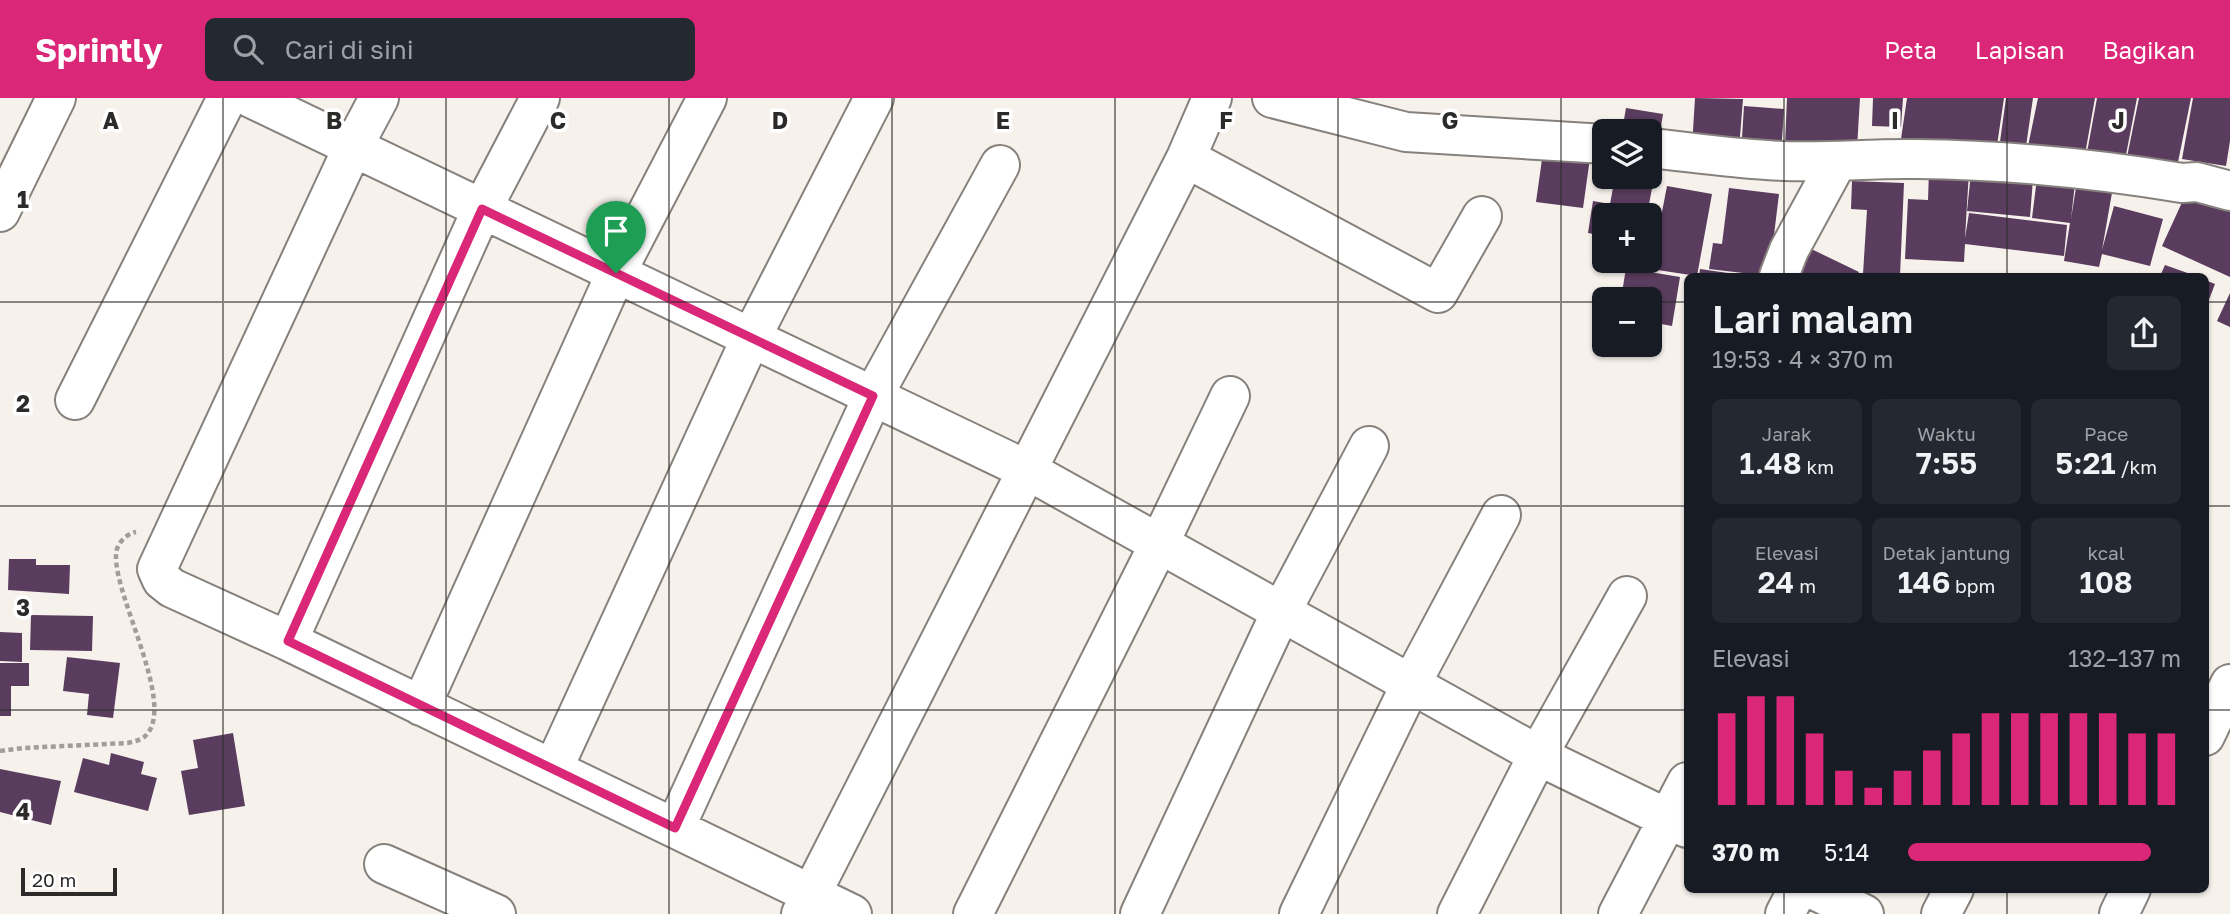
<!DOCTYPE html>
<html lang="id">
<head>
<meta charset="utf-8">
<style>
  body { margin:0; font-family:"Golos Text",sans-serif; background:#242831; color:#f1f3f6; height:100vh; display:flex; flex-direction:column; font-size:26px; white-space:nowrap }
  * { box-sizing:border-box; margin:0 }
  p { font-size:23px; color:#9ea1a6 }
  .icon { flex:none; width:38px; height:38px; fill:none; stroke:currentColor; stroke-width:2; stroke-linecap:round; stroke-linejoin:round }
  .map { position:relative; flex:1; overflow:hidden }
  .sheet { position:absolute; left:1684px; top:175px; width:525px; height:620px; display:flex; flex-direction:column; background:#171b24; border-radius:10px; box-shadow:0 2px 5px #0004 }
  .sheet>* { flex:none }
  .tools { position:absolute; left:1592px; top:21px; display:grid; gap:14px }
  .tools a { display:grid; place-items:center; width:70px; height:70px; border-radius:10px; background:#171b24; box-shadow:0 2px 5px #0004; font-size:35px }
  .scale { position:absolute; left:21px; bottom:18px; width:96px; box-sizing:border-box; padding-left:7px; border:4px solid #2d2b29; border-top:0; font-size:19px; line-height:24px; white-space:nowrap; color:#2d2b29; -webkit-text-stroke:5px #fff; paint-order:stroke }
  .pin { position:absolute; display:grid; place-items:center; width:60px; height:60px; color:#fff; margin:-72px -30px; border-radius:50% 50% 50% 0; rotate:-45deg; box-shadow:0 0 7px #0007 }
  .pin .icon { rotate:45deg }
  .round { display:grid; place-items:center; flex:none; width:74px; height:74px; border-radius:10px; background:#242831 }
  .headline { display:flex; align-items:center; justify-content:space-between; height:119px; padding:0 28px }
  h1 { font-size:38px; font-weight:600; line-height:52px }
  .metrics { display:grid; grid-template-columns:repeat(3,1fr); gap:10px; height:119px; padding:7px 28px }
  .metrics div { display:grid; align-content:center; border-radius:10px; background:#242831; text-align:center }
  .metrics b { font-size:30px; font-weight:600 }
  .metrics small { font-size:19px; font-weight:400 }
  .metrics p { font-size:19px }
  .chart { height:196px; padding:14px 28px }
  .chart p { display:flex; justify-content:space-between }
  .chart svg { width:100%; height:126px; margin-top:7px; stroke:#db2777; stroke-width:6 }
  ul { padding:0 28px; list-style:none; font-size:23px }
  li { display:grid; grid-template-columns:112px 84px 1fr; align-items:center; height:52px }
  li i { height:18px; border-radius:9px; background:#db2777 }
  header { display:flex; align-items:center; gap:42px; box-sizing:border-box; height:98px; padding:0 35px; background:#db2777; color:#fff }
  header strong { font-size:33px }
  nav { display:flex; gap:38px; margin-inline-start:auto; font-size:24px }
  .search { width:490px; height:63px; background:#242831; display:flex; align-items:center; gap:18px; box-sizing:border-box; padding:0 24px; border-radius:10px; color:#9ea1a6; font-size:26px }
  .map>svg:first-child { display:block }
  .building { fill:#5a3c5e }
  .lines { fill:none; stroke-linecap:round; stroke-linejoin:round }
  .minor-casing { stroke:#86817c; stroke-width:42 }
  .path { stroke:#a19d99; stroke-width:4.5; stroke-dasharray:5 3.5; stroke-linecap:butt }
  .minor { stroke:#fff; stroke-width:38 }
  .route-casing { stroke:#fff; stroke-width:14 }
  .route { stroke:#db2777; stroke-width:9 }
  .grid { fill:none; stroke:#2d2b29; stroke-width:2; stroke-opacity:0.55 }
  .grid-label { font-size:23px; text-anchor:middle; font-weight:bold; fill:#2d2b29; stroke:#fff; stroke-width:7; stroke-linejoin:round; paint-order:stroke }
</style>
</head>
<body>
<header>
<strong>Sprintly</strong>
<div class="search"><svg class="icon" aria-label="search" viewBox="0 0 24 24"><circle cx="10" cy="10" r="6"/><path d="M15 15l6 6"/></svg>Cari di sini</div>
<nav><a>Peta</a><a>Lapisan</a><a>Bagikan</a></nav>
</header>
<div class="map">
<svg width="2230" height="816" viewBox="0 0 2230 816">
  <rect width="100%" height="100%" fill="#f7f1ec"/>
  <path class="building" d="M1695,0l48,1 -4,50 -47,-2z
    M1787,0h73l-3,50 -72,-3z
    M1873,0h30l-2,29 -29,-1z
    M1907,0h97l-8,54 -95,-13z
    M2006,0h27l-8,55 -26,-4z
    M2038,0h57l-11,62 -57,-9z
    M2097,0h40l-13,67 -38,-7z
    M2139,0h52l-15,74 -50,-10z
    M2193,0h37v43l-4,25 -44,-7z
    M1744,8l40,3 -3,46 -40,-2z
    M1626,10l37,6 -4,26 -9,-9h-28z
    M1544,47l47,6 -8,57 -47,-6z
    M1929,72l40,1 -4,67 4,-25 98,12 -3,31 -99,-12 -1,18 -59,-3 3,-60 20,1z
    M1971,75l62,6 -3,38 -63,-6z
    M1615,79l38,6 -6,32h-42v21l-17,-3 5,-32 17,3z
    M2037,80l38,5 -4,36 6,-38 36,6 -11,63 12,-44 49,13 -13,47 -48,-12 -3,13 -35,-6 6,-38 -38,-5z
    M1852,83l52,2 -4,93 -37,-2 4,-64 -16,-1z
    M2190,87l40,18v74l-68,-31z
    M1667,88l45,8 -15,82 -46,-7z
    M1729,90l50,6 -10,82 -60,-7 4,-26 9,1z
    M1803,147l56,27 -2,4h-69z
    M2165,167l31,11h-36z
    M1626,170l54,9 -8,49 -22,-4v-23h-29z
    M1700,171l42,6v1h-43z
    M2205,182l10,4 -10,26z
    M2230,195v34l-13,-6z
    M9,461h27v6h34l-1,29 -61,-4z
    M31,517l62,1 -1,35 -62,-1z
    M0,534l22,1v29l-22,-1z
    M67,559l53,6 -7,55 -26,-3 2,-21 -26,-3z
    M0,565h29v23h-18v30h-11z
    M233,635l12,73 -56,9 -8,-44 17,-3 -5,-28z
    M111,655l33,9 -3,12 16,4 -9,33 -74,-19 9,-34 26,7z
    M0,671l61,12 -10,44 -51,-13z"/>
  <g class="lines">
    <defs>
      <path id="minor" d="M251,0l776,372 522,291 138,67
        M379,0l-26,49 -196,422 5,11 10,8 116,53 564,273
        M1272,0l134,34 199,12
        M1650,50c39,4 78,10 117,12 50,4 99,-2 149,-1 89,1 177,9 266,24l15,-1 33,9
        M1186,60l252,135 44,-77
        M0,114l56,-114
        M1779,178l10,-26 48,-88
        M75,302l152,-302
        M288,543l194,-432 58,-111
        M421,608l195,-433 91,-175
        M2205,638l25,-52
        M553,671l198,-431 123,-240
        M675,730l198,-432 127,-231
        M384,766l112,50
        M1812,791l52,25
        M801,816l385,-756 26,-60
        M973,816l186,-370 71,-148
        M1140,816l141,-302 88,-166
        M1299,816l112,-230 90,-169
        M1457,816l81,-159 89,-159
        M1618,816l69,-132
        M1785,816l13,-25
        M1941,816l13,-25
        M2119,816l12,-25"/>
    </defs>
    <use href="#minor" class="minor-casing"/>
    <path class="path" d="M0,653l23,-3 105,-5c7,-2 15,-3 19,-9 28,-32 -33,-138 -31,-179 0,-11 10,-21 20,-23"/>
    <use href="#minor" class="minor"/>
  </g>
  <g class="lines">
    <defs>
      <path id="route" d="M482,111l391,187 -198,432 -387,-187z"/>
    </defs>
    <use href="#route" class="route-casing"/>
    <use href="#route" class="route"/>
  </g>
  <path class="grid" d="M223,0v816M446,0v816M669,0v816M892,0v816M1115,0v816M1338,0v816M1561,0v816M1784,0v178M2007,0v178M0,204h1605M1650,204h37M2205,204h25M0,408h1687M2205,408h25M0,612h1687M2205,612h25M1784,791v25M2007,791v25"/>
  <g class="grid-label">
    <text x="111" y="31">A</text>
    <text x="334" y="31">B</text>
    <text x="558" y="31">C</text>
    <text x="780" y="31">D</text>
    <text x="1003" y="31">E</text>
    <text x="1226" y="31">F</text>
    <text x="1450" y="31">G</text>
    <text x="1895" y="31">I</text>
    <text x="2118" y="31">J</text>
    <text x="23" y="110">1</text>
    <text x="23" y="314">2</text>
    <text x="23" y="518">3</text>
    <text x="23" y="722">4</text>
  </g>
</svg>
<div class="tools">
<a><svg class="icon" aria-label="layers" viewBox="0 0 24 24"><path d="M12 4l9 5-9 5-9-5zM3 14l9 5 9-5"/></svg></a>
<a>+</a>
<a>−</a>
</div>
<div class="scale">20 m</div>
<div class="pin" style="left:616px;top:175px;background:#1e9e55"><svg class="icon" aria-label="arrive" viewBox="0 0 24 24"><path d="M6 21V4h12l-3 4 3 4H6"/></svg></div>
<section class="sheet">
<div class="headline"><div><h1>Lari malam</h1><p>19:53 · 4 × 370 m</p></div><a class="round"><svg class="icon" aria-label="share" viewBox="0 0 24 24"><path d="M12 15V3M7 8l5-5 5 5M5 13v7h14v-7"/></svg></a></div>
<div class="metrics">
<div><p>Jarak</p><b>1.48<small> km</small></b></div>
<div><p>Waktu</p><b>7:55</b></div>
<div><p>Pace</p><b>5:21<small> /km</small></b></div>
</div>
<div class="metrics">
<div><p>Elevasi</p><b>24<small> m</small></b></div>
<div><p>Detak jantung</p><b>146<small> bpm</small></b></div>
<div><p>kcal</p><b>108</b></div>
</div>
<div class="chart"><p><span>Elevasi</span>132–137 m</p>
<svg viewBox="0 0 160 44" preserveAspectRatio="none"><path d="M5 44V12M15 44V6M25 44V6M35 44V19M45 44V32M55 44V38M65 44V32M75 44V25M85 44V19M95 44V12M105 44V12M115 44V12M125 44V12M135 44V12M145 44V19M155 44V19"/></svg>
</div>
<ul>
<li><b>370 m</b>5:14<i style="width:89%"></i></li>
</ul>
</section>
</div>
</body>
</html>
